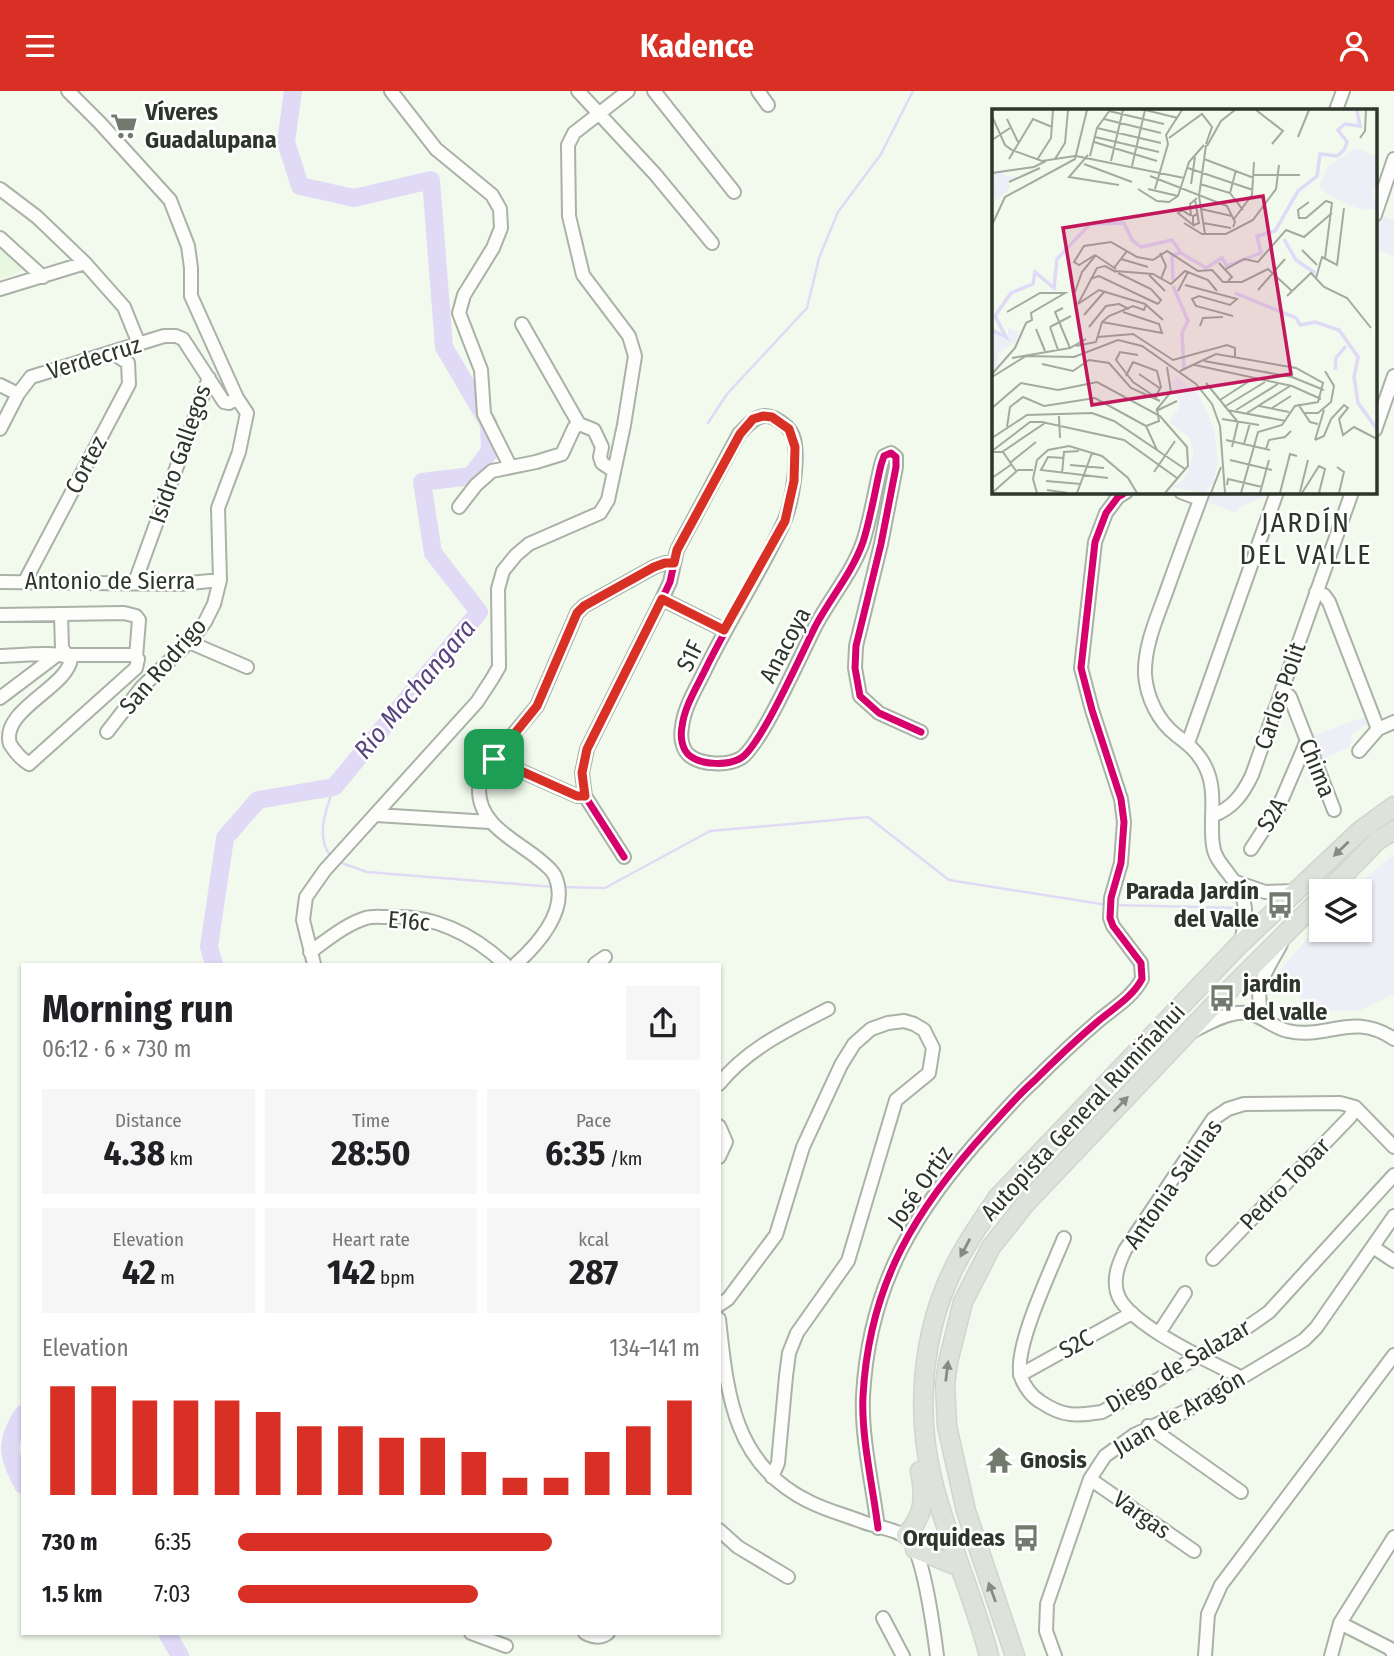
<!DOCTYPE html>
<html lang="en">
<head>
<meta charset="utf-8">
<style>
  body { margin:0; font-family:"Fira Sans Condensed",sans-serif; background:#f6f6f6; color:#202124; height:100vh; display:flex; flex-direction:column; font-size:26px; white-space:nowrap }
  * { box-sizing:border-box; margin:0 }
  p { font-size:23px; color:#757577 }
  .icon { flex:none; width:38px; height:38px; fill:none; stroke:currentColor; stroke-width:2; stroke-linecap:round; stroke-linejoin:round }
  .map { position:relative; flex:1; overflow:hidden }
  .panel { position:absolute; left:21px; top:872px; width:700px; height:672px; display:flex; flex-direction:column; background:#fff; border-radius:0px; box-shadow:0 2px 5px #0004 }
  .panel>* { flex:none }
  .buttons { position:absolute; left:1309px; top:788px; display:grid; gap:14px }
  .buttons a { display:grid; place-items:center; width:63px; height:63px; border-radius:0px; background:#fff; box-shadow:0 2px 5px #0004; font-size:35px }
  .pin { position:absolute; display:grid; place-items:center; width:60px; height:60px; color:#fff; margin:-30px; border-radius:14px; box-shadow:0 4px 10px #0006 }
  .round { display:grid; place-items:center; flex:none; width:74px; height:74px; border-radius:0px; background:#f6f6f6 }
  .headline { display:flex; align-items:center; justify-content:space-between; height:119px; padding:0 21px }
  h1 { font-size:38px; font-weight:700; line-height:52px }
  .stats { display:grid; grid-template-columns:repeat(3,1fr); gap:10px; height:119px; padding:7px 21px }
  .stats div { display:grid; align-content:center; border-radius:0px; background:#f6f6f6; text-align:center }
  .stats b { font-size:35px; font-weight:700 }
  .stats small { font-size:19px; font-weight:400 }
  .stats p { font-size:19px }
  .chart { height:196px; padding:14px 21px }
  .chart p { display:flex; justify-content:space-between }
  .chart svg { width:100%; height:126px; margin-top:7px; stroke:#d93025; stroke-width:6 }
  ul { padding:0 21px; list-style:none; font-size:23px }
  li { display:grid; grid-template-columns:112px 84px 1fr; align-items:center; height:52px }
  li i { height:18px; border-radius:9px; background:#d93025 }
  header { display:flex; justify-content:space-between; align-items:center; height:91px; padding:0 21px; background:#d93025; color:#fff; font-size:32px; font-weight:700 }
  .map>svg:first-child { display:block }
  .built { fill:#e8f8e0 }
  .green { fill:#eeeff6 }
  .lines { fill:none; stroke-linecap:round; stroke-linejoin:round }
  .stream { stroke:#e1daf7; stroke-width:2.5 }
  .river { stroke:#e1daf7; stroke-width:18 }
  .minor-casing { stroke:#aab1a6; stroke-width:16 }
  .highway-casing { stroke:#d0d5ce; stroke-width:21 }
  .minor { stroke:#fdfefc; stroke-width:12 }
  .highway { stroke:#dde3da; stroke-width:18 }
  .cycleway-casing { stroke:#fff; stroke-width:11 }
  .cycleway { stroke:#d6006c; stroke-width:7 }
  .oneway { fill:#868c82 }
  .route-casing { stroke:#fff; stroke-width:14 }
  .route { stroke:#d93025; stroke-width:9 }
  .labels { text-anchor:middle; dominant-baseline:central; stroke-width:5; stroke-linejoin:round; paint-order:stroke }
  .poi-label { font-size:24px; font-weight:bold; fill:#2e352a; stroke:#fff; text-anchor:start }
  .street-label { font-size:24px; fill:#2e352a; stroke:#fff }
  .water-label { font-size:26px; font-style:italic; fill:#57437d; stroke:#fff }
  .quarter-label { font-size:28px; letter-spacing:2px; fill:#2e352a; stroke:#fff }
  .inset-river { fill:none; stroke:#e1daf7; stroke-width:3.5 }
  .inset-road { fill:none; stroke:#a3ab9f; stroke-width:2 }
  .view { fill:#c2185b; fill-opacity:0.15; stroke:#c2185b; stroke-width:3.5 }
  .inset-edge { fill:none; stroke:#2e352a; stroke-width:3.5 }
</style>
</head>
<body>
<header><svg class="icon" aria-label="menu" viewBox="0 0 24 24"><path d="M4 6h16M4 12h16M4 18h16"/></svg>Kadence<svg class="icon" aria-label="person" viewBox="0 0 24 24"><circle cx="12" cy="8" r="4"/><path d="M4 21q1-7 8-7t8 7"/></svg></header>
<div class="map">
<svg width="1394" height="1565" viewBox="0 0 1394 1565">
  <rect width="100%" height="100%" fill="#f1faed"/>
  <path class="built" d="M0,153l23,26 -23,9z"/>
  <path class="green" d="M1377,123l17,6v36l-19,-7v-28z
    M1211,401h64l-37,16 -2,5 -29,-11z
    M1367,625l2,6 -16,11 -3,14 -28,12 -10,-23z
    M1394,763v140l-33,16 -45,2 -14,-13 -22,-29 41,-47v6h39v-38h-9z"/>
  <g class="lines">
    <path class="stream" d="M708,332l19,-29 80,-86 12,-50 19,-46 43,-58 32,-63
      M331,766c-16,-21 -5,-48 3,-70
      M339,771l28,10 187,15
      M561,796l44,1 105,-57 158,-14 81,63 158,25
      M1113,814l123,3"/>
    <path class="river" d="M214,873l-5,-17 16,-109 33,-38 76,-13 145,-175 -46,-59 -11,-71 49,-6 19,-25 -1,-27 -45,-77 -13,-167 -77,18 -54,-12 -14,-44 7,-51
      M23,1323c-19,29 -15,43 0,71
      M167,1542l13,23"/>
    <defs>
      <path id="minor" d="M68,0l32,32 70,77 18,46 3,22v28l46,102 10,15 -8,39 -21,56 2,72 -6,24 -9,18 -16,20 -47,45 -35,45
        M391,0l45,58 56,46 8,14 1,19 -8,20 -29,47 -5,18 22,57 3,44 26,52
        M578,0l77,83 57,69
        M654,0l80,101
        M758,0l10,14
        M1336,19l7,-19
        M0,98l37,28 48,46 39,44 15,37
        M1375,124l19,-56
        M0,147l43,39
        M0,198l85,-26
        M522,233l57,100
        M0,294l18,9
        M0,338l18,-35 13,-17 133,-41h12l7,3 41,63 5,1 8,-5
        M1375,339l19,-54
        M1181,401l19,7
        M1203,401c-12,32 -24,64 -35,95 -10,29 -24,57 -23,88 2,23 13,46 31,60 12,9 22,17 29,31 13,25 4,53 8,79 1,11 8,19 15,28 20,24 20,40 13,69
        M459,416l17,-22 16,-14 44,-9 26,-8 12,-26 5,-4 15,6 8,17 -2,10 2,6 12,8
        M25,490l104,-197 -1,-21 -15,-10
        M0,491l180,2 40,-4
        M135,491l74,-204
        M1316,501l8,3 5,7 49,127
        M662,508l62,31
        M0,524l124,-2 12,3 3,4 -3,37
        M189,551l58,25
        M0,565c16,0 60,-6 71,3 -4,29 -71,51 -61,85 5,8 11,15 19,20l107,-96 2,-9 -4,-4h-67l-5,-7 -1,-34
        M1282,598l8,8 44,113
        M0,607l57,-43
        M1188,652l89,-251
        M1359,660l19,-22 16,-7
        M494,668l83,37h8
        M376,724l114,7
        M1212,725c21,-8 31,-22 40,-41l100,-283
        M1251,758l28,-43 27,-63
        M624,766l-39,-61 -3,-23 5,-24 75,-150 8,-17 7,-32 62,-116c10,-10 19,-23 35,-16 8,4 16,10 19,18 7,19 -1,69 -10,88 -23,49 -53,95 -77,144 -9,19 -22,39 -24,59 -2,10 0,23 8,29 12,9 38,10 51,2 20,-12 62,-108 75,-133 15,-28 36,-52 47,-83 8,-25 12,-52 18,-77l3,-9 7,-3 5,4v10l-15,77 -25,102 -1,22 5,28 19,17 42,19
        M1236,791l29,10 31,-1
        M310,861c17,-12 36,-28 56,-34 6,-2 15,-1 22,-1 46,-2 83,16 117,47
        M314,873l-11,-44 3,-23 19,-27 152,-168 15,-23 7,-12 -1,-78 5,-18 13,-16 13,-11 71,-31 8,-13 16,-75 11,-69 -6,-20 -46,-61 -14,-59 -1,-71 6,-12 54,-42
        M516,873c22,-20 54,-54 39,-88 -3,-7 -13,-14 -19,-19 -23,-18 -57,-33 -57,-67 0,-7 0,-13 4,-20l54,-64 40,-93 7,-7 70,-39 11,-4h9
        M595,873l10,-7
        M1263,926c-11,-31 4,-46 18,-73
        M1193,940c14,-7 29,-16 45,-18 21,-2 32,14 50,18 39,9 65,-20 106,8
        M719,993c29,-36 69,-54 109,-75
        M719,1035l7,16 -7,15
        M1064,1147c-11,28 -52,112 -43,139 3,9 11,20 20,25 22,15 35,14 61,10l137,-79 30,-21 125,-137
        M1373,1156l21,14
        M1213,1168l137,-142 5,-10
        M719,1214l9,-6 48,-64 27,-88 38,-82 13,-21 17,-15 17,-6 16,-2 10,3 10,6 9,18 -4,25 -33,27 -48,161 -51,72 -8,20 -3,23 -8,87 -6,14
        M719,1228c8,74 14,145 89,182 17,9 37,14 55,21 13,5 40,8 48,20 13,17 23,90 26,114
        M1159,1242l26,-40
        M1020,1284l112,-62
        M1240,1286c-29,-15 -116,-54 -123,-85 -4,-15 2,-29 8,-42l88,-131 15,-10 16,-5 96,-1 15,4 39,40
        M1148,1335l93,66
        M1090,1388l104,72
        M878,1437c-5,-41 -17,-91 -15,-132 6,-113 53,-188 127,-269 14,-15 28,-32 44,-46 20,-20 41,-40 62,-58 17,-15 35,-24 46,-44l-1,-16 -28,-37 -3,-8 1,-20 10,-35 3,-41 -3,-23 -29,-89 -11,-42 14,-126 11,-29 12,-16 8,-5
        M719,1439l19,17 50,30
        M883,1527l20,38
        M1340,1532l49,25 4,4v4
        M471,1542l35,13
        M585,1542c8,4 16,6 23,0
        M1055,1565l-9,-25 1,-27 43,-125 15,-23 29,-21 52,-24 118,-71 12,-12 78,-112
        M1205,1565l3,-42 13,-29 173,-230
        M1331,1565l9,-33 54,-86"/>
      <path id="highway" d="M1328,800l49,-50 17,-11
        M906,1444c19,-20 19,-38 14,-64
        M915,1458l45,18
        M989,1565c-15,-60 -43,-118 -57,-178 -16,-66 -10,-142 19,-204 13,-28 30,-52 47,-77l242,-253 121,-114 33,-24
        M1015,1565l-49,-145 -19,-85 -2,-41 3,-23 15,-60 28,-55 35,-44 186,-196 109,-109"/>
    </defs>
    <use href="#minor" class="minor-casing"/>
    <use href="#highway" class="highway-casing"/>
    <use href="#minor" class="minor"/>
    <use href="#highway" class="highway"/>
    <defs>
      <path id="cycleway" d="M624,766l-39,-61 -3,-23 5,-24 75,-150 8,-17 7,-32 62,-116c10,-10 19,-23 35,-16 8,4 16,10 19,18 7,19 -1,69 -10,88 -23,49 -53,95 -77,144 -9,19 -22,39 -24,59 -2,10 0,23 8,29 12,9 38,10 51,2 20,-12 62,-108 75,-133 15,-28 36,-52 47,-83 8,-25 12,-52 18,-77l3,-9 7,-3 5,4v10l-15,77 -25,102 -1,22 5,28 19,17 42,19
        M878,1437c-5,-41 -17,-91 -15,-132 6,-113 53,-188 127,-269 14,-15 28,-32 44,-46 20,-20 41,-40 62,-58 17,-15 35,-24 46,-44l-1,-16 -28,-37 -3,-8 1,-20 10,-35 3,-41 -3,-23 -29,-89 -11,-42 14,-126 11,-29 12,-16 8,-5"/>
    </defs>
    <use href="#cycleway" class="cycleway-casing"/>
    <use href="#cycleway" class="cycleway"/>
  </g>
  <defs><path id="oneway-solid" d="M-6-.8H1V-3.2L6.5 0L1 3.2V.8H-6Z" transform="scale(1.75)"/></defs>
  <g class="oneway">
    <use href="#oneway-solid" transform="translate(1341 758) rotate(136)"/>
    <use href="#oneway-solid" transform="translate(1121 1013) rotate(-46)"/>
    <use href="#oneway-solid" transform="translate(965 1157) rotate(118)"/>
    <use href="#oneway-solid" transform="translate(947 1280) rotate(-83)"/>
    <use href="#oneway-solid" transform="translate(992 1501) rotate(-110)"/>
  </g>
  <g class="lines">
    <defs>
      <path id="route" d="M763,325l9,1 17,12 6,18 -1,34 -9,40 -61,109 -62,-31 -75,150 -5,24 3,23h-8l-83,-37 43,-53 40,-93 7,-7 70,-39 11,-4h9l3,-13 63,-116 13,-15z"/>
    </defs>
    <use href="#route" class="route-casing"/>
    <use href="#route" class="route"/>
  </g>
  <defs>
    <symbol id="supermarket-bare" viewBox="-9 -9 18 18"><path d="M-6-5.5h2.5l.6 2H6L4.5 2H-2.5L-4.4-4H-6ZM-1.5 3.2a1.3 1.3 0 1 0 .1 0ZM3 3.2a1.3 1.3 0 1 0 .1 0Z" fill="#727a6e" stroke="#fff" stroke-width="2.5" paint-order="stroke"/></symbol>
    <symbol id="bus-bare" viewBox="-9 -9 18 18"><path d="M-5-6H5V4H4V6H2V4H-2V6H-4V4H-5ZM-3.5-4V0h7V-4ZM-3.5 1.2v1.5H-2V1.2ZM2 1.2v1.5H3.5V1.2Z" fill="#727a6e" stroke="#fff" stroke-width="2.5" paint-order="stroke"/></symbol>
    <symbol id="temple-bare" viewBox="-9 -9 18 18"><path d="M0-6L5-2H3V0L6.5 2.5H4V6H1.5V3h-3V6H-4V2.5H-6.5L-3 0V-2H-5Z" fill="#727a6e" stroke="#fff" stroke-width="2.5" paint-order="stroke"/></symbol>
  </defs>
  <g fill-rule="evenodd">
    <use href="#supermarket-bare" x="105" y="16" width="38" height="38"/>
    <use href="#bus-bare" x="1261" y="795" width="38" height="38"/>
    <use href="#bus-bare" x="1203" y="888" width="38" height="38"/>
    <use href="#temple-bare" x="980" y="1350" width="38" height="38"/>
    <use href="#bus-bare" x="1007" y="1428" width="38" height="38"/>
  </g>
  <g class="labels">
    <g class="poi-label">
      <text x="145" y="21">Víveres<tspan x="145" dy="28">Guadalupana</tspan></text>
      <text x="1259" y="800" text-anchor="end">Parada Jardín<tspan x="1259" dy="28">del Valle</tspan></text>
      <text x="1243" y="893">jardin<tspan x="1243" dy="28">del valle</tspan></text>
      <text x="1020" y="1369">Gnosis</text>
      <text x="1005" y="1447" text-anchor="end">Orquideas</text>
    </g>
    <g class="street-label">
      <text transform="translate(94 267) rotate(-17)">Verdecruz</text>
      <text transform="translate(180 363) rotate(-71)">Isidro Gallegos</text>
      <text transform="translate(86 374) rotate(-62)">Cortez</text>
      <text x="110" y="490">Antonio de Sierra</text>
      <text transform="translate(785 554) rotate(-62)">Anacoya</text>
      <text transform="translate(690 565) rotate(-64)">S1F</text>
      <text transform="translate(163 575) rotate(-49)">San Rodrigo</text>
      <text transform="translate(1280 605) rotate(-71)">Carlos Polit</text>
      <text transform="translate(1317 677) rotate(68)">Chima</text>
      <text transform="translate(1272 724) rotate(-59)">S2A</text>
      <text transform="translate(409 830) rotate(5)">E16c</text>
      <text transform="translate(1083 1021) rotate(-47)">Autopista General Rumiñahui</text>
      <text transform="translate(1173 1093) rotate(-55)">Antonia Salinas</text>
      <text transform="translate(1285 1093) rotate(-46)">Pedro Tobar</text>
      <text transform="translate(920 1096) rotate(-55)">José Ortiz</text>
      <text transform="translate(1076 1253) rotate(-29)">S2C</text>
      <text transform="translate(1178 1275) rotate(-30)">Diego de Salazar</text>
      <text transform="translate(1179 1322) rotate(-30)">Juan de Aragón</text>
      <text transform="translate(1142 1424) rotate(35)">Vargas</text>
    </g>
    <g class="water-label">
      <text transform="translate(415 598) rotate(-50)">Rio Machangara</text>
    </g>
    <g class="quarter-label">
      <text x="1306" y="431">JARDÍN<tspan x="1306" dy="32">DEL VALLE</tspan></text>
    </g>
  </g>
  <g transform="translate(992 18)">
    <rect width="385" height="385" fill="#f1faed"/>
    <path d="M364,39l21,8v29l-5,5 5,20 -20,-2 -29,-13 -9,-8 9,-21zM11,61l2,6 17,1 -14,5 2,6 -15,14 -3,-27zM16,219l10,3 1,9 -22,14 2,11 -7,8v-41l16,7zM185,268l22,18 15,33 4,32 -4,22 -10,11 -33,-6 13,-7 10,-26 -5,-17 -20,-15 11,-16 -8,-23z" fill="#eeeff6"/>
    <path class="inset-river" d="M292,130l12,21 19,13M181,171l-1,-25 9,-2M181,177l15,35 -6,12 2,36M243,184l61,25 4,7 15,-3 24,8 19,27 -4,20 4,26 19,26M0,221l14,7 -11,-21 16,-23 22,-9 2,-12 19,16 3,-29 33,-35 34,-1 8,17 9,7 31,-7 9,13 25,15 16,-10 5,8 34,-13 -4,-17 18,-5 23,-40 19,-15 3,-22 17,2 7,-6 3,-8 -9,-12 7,-6 15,2 -3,-16M343,261l1,-12 10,-12"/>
    <path class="inset-road" d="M264,1l27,21 -11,13M117,2l55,13M0,7l13,29 7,5 30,11 33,-5M15,10l11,23M112,10l57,14M105,19l64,15M103,28l64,15M306,28l11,-27M177,29l33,-24 10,13 -6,17M368,29l5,-7 1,-21M0,31l18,-12M102,33l63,19M215,37l14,-25 14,-11M96,46l-19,22 50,8M84,47l108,22M98,47l7,-28 13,-18M17,50l24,-40 19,8M63,50l10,-16 3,-33M212,50l50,19M45,51l14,-22 2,-28M119,52l12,-51M92,55l48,18M140,57l13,-56 33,8M196,59l65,22M0,64l42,-6 12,-6M262,66h46M158,67l77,30 8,16 -2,5M17,73l31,-14M199,75l4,-27M208,75l30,9 13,17M146,80l19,12 12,1 9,-6M156,80l30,7M163,80l13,-45 -2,-9 16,-25M238,84l6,-23M186,87l11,-34 15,-17M317,93l-11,8 1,8h7l20,-17 6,2 -7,55M209,100l31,7M199,107l-9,-6 -4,3 15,12v-9l5,-2M199,107l-1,-12 7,-6M242,110l18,-24 2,-33M192,114l18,11h24l27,-14 23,-31 3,-24M211,114l28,5M0,116l13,-28 70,-38 12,-49M202,116l5,-2 -4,-23M213,125l-6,-38 7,-51M310,141l15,15M168,144l6,13 -5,13M103,146l-16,10 -5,-3 10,-16 27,-4 26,15 16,3M103,146l21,14M129,150l27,8M161,151l14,-9 31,20 14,-1 11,12h19l26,-13 24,22M227,154l13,14 -4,4M122,159l13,-17M234,160l18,-10 14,3 28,-32 18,7 28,-24M123,162l38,3 18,10 14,-13 23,9 9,11M124,163l-11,-6 -8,2 -19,36 21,-14 46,14 18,16M126,164l33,16 10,11 -3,4M157,166l16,16M324,169l6,-21 15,8 7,-57M98,170l9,-3 59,28M193,176l52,14 -7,6 -31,-9 -7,3 4,7 37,10M266,181l27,-31M186,182l10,-19M83,183l7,-20 13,-16M295,187l24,-23 13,14 23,11 24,30M71,199l-8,4 15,36M92,206l20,-23M110,213l60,11 -3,-9 -36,-12M208,217l3,-8 20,-1M58,218l8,23M58,218l21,-11M97,218l17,-21 13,-2 10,5M44,220l9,22M106,228l35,-3 40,26 54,-15 8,3v9M84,237l20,-4 6,-20 7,-6 24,-10 11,4 2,-5M146,246l-18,-3 -4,8 17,22 24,16M20,249l58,-10 16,-9M212,252l88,16 32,13M50,255l31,7 16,-11 20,3 22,25 29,13M203,256l97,21 29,13M188,262l36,-17 80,14 27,15 -5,19 -23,4 -13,19 -24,7 -17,61M1,264l22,-25 11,-25 6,-3 -1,-7 34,-20h-25l-33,19M147,265l22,15M134,267l7,-14 24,9 4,16 -6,10M0,268l34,-21 48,1 44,-17 24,6 54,38 16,20 8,22 5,67M214,274l32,39 -6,25M228,291l31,-20M306,295l12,18 8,2M267,297l30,6M232,298l41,-25M0,299l29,-25 37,7 39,-8 63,34 27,31 1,19 -23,27M280,299l19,-12M235,301l59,11M244,301l42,-26M164,302l21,-10M255,304l43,-27M312,304h14l13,-11 3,-16 -9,-15M67,307l1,22M230,310l37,6M15,318l3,-20 13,-10 21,9 51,-8 51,28M0,329l35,-23 65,-2 22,8 71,48M234,331l44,10M323,331l9,-4 7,-17 13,-14 4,3 -9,11 4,16 11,-8 23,12M323,331l9,-30M252,335l6,-21M274,340l3,-9 16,-3 6,-6M165,341l-11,-24 13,-5 -2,-12 14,-17 -4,-25M0,342l38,-29h12l82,18 53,38M1,343h9l43,-29M11,343l13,19M72,349l-16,-1 -7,13 67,8M238,351l42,10M19,353l25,-20M78,356l34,3M345,358l7,5 -5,21M162,363l21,-31M70,365l2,-22 15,-1M0,369l20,-14M54,372l35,3M235,376l1,-6 34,8M55,381l21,3M308,383l8,-32M0,384l26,-23h15M45,384l-4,-14 4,-19 11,-10 21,-4 33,10 26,22 9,15M85,384l15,-40M219,384l10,-26M268,384l9,-33M288,384l10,-39 7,2M310,384l17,-27 6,3 -6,24"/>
    <path class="view" d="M271,87l28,178 -199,31 -29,-177z"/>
    <rect width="385" height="385" class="inset-edge"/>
  </g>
</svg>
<div class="buttons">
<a><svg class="icon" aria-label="layers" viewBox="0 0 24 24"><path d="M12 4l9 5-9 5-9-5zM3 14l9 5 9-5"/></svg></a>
</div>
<div class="pin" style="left:494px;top:668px;background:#1e9e55"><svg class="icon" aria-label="arrive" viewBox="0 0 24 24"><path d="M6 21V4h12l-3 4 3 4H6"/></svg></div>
<section class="panel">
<div class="headline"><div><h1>Morning run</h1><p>06:12 · 6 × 730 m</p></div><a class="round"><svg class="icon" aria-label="share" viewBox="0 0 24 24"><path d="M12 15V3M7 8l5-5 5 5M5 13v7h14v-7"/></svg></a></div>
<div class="stats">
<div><p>Distance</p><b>4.38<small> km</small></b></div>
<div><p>Time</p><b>28:50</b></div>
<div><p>Pace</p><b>6:35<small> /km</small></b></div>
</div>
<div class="stats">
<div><p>Elevation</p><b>42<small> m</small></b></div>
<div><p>Heart rate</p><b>142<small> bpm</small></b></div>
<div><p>kcal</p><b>287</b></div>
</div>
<div class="chart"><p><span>Elevation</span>134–141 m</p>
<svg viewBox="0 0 160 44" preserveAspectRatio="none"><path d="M5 44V6M15 44V6M25 44V11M35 44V11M45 44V11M55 44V15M65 44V20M75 44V20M85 44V24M95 44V24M105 44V29M115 44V38M125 44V38M135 44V29M145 44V20M155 44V11"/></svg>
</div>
<ul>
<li><b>730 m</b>6:35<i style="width:68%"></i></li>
<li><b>1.5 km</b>7:03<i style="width:52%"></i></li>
</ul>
</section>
</div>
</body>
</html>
